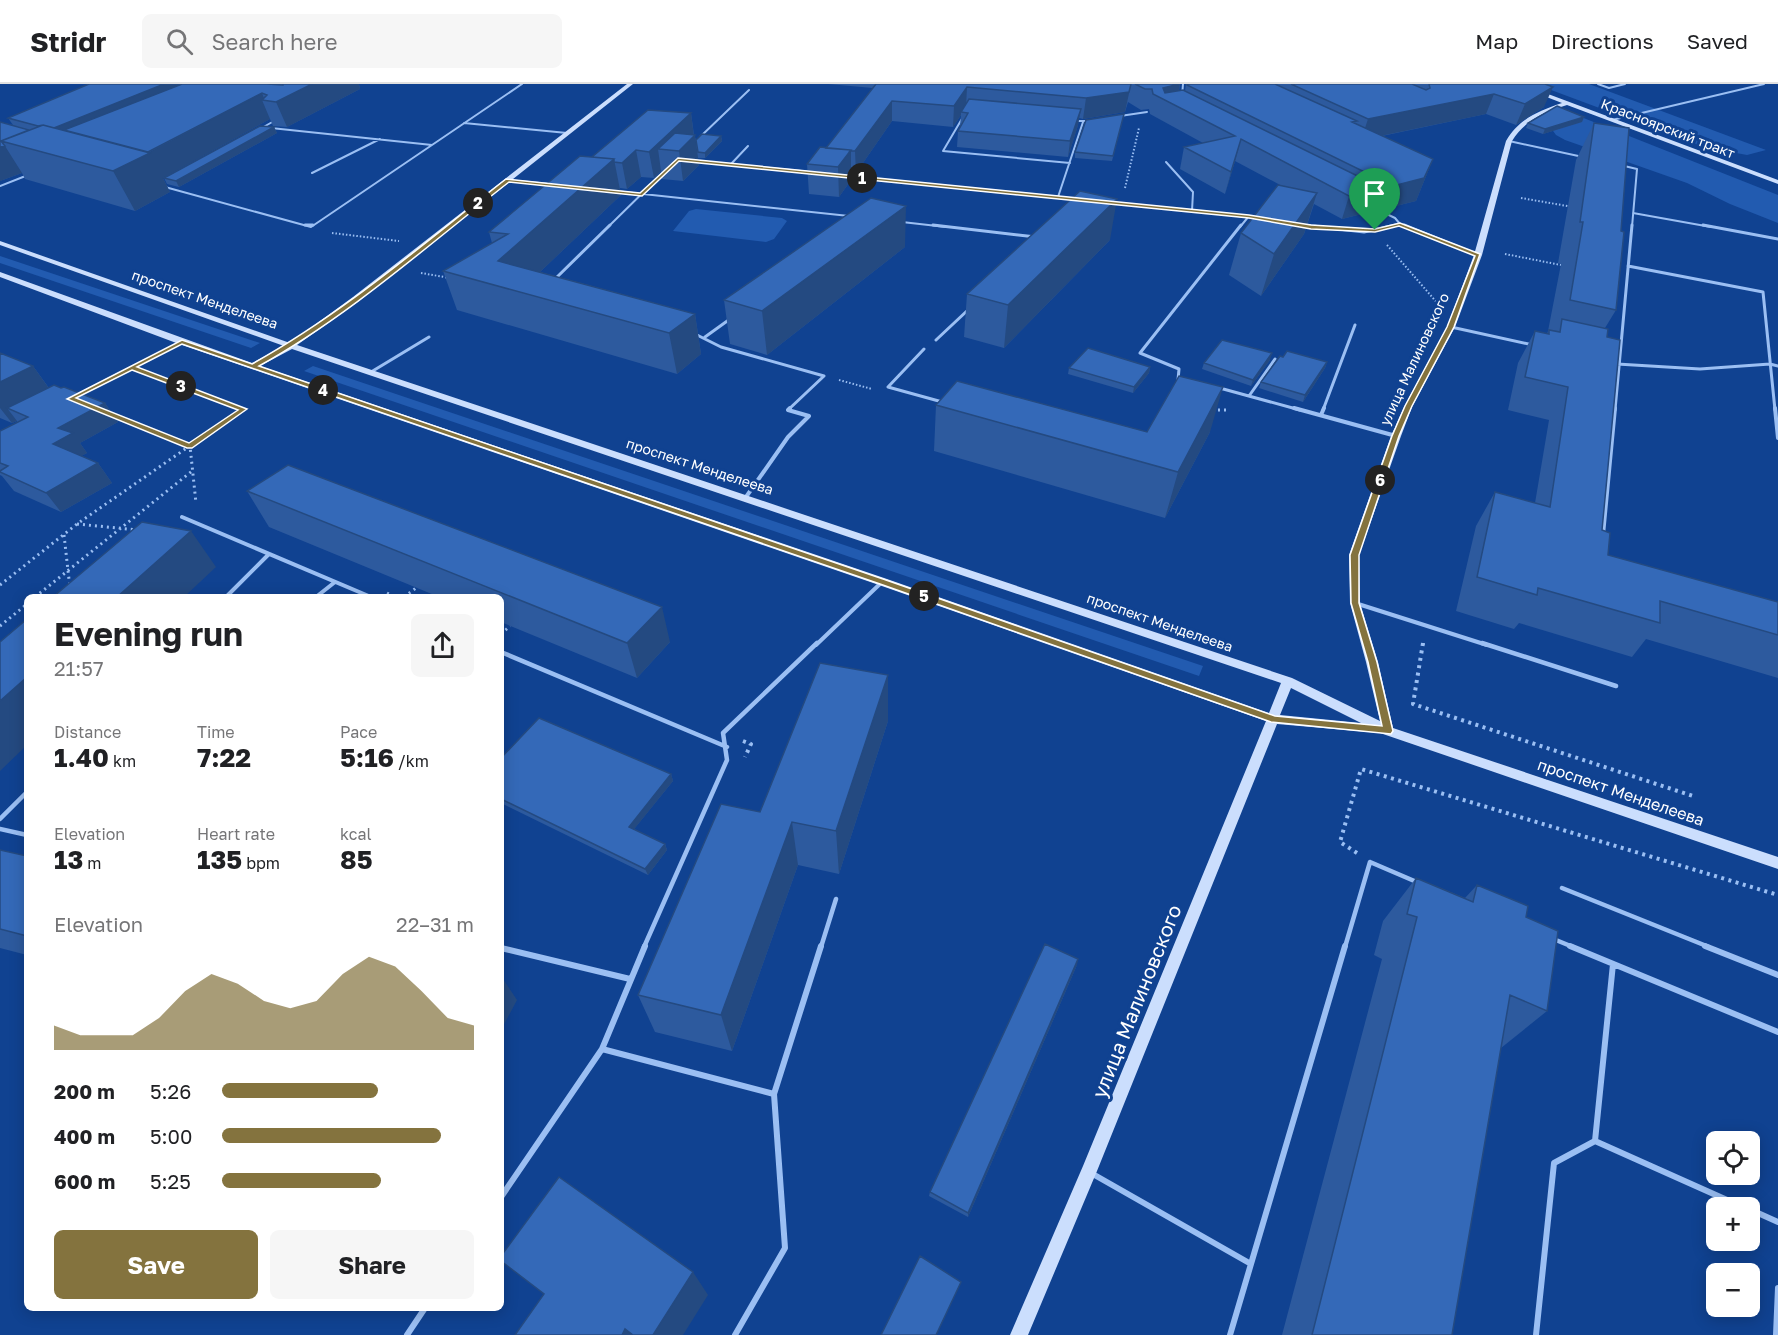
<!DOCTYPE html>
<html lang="en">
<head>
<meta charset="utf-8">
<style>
  body { margin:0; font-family:"Golos Text",sans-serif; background:#f6f6f6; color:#202124; height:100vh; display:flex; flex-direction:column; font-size:22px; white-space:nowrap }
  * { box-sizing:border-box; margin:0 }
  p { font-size:20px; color:#757577 }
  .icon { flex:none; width:33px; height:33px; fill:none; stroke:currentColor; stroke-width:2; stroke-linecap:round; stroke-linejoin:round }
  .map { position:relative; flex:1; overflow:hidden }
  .sheet { position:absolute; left:24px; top:510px; width:480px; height:717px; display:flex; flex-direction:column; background:#fff; border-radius:9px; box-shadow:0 3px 15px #0003 }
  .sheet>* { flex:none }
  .buttons { position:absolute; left:1706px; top:1047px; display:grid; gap:12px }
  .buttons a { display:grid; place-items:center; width:54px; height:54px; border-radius:9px; background:#fff; box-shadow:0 3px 15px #0003; font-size:30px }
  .pin { position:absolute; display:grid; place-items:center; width:51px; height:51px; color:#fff; margin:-62px -26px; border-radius:50% 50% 50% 0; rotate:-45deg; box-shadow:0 0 6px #0007 }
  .pin .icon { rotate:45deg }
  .km { position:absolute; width:30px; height:30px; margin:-15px; border-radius:50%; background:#222; color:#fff; font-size:16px; line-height:30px; text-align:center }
  .round { display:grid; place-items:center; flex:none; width:63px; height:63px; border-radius:9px; background:#f6f6f6 }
  .summary { display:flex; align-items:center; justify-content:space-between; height:102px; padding:0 30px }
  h1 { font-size:33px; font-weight:700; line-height:45px }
  .stats { display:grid; grid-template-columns:repeat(3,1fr); gap:9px; height:102px; padding:6px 30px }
  .stats div { display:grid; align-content:center }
  .stats b { font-size:26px; font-weight:700 }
  .stats small { font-size:16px; font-weight:400 }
  .stats p { font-size:16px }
  .chart { height:168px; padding:12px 30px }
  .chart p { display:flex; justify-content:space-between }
  .chart svg { width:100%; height:108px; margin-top:6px; fill:#84733e; opacity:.7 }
  .button { display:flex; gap:12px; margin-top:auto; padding:12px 30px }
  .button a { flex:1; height:69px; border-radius:9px; background:#84733e; color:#fff; font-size:24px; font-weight:700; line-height:69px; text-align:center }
  .button a+a { background:#f6f6f6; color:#202124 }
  ul { padding:0 30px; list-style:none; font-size:20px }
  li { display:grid; grid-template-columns:96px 72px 1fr; align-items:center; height:45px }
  li i { height:15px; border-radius:8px; background:#84733e }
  header { display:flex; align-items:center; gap:36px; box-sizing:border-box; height:84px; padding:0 30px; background:#fff; border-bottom:2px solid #e0e0e0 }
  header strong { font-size:28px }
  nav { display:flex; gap:33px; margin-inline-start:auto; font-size:21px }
  .search { width:420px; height:54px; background:#f6f6f6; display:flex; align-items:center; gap:15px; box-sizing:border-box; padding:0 21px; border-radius:9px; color:#757577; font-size:22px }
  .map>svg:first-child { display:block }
  .green { fill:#225bb0 }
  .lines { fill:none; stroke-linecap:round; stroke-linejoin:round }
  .path-far2 { stroke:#9bbff3; stroke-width:2; stroke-dasharray:1.5 2; stroke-linecap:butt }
  .path-far1 { stroke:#9bbff3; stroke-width:3; stroke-dasharray:2 4; stroke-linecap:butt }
  .path { stroke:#9bbff3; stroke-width:4; stroke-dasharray:3 4.5; stroke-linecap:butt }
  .lane-far4 { stroke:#9bbff3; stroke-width:2 }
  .lane-far3 { stroke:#9bbff3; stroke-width:3 }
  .lane-far2 { stroke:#9bbff3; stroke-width:4 }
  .lane-far1 { stroke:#9bbff3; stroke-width:4.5 }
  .lane { stroke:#9bbff3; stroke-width:6 }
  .secondary { fill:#cbdefd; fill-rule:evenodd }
  .wall { fill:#2d5a9e }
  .shaded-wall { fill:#244a81 }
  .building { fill:#3469b8; stroke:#244a81; stroke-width:1.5 }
  .route { fill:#84733e; stroke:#fff; stroke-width:1.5; fill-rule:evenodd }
  .labels { text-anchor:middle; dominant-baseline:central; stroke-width:6; stroke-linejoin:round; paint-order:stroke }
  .far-street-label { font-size:14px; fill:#fff; stroke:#104291 }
  .street-label { font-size:16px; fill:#fff; stroke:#104291 }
  .near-street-label { font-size:20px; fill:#fff; stroke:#104291 }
</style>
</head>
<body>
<header>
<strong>Stridr</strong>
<div class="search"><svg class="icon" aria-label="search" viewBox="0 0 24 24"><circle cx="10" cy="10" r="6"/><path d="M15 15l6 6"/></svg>Search here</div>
<nav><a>Map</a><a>Directions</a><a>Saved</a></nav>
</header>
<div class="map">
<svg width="1778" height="1251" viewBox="0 0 1778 1251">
  <rect width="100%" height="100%" fill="#104291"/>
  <path class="green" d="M1535,0h54l177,66 -19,5 -43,-8z
    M1576,31l202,80v28l-48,-19 -43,-21 -122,-43 -9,-5 -8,-11z
    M696,125l86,9 5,3 -13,18 -8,3 -93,-11 16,-20z
    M0,172l260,87 -9,5 -251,-85z
    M313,282l890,300 -4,10 -895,-305z"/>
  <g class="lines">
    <path class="path-far2" d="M1125,104l14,-60
      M1521,114l52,9
      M332,149l67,8
      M1387,161l52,60
      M1505,170l61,12
      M421,189l29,5
      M154,292l88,33
      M839,296l33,9"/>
    <path class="path-far1" d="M1212,326h16
      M110,330l80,32 6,57
      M77,440l61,6
      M64,451l7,62
      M0,501l77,-61 166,-115
      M387,509l9,4
      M35,513l157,-126
      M404,513l12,-9
      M0,542l27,-22
      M501,550l9,-8
      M1423,561v-3"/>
    <path class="path" d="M1423,559l-10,61 283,93
      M743,657l8,3 -6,13
      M1357,769l-17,-11 21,-73 417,126"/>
    <path class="lane-far4" d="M1598,0l11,4 16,-4
      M1182,12l1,-12
      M1120,32l27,-4
      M963,33l-20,34 127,12
      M1612,36l152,-36
      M1073,37h18
      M464,39l103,10
      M271,44l161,17
      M260,45l14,-8
      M700,53l49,-47
      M1509,57l74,16
      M695,77l117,11
      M1166,78l27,30 -1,19
      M731,80l17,-18
      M1620,81l17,4 -5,58
      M312,89l68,-34
      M847,92l231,23
      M508,96l42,4
      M0,102l28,-11
      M165,103l146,40
      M615,107l234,25
      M1058,113l25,-75
      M1113,119l144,15
      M1370,122l25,12 5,6 -8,3
      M1633,129l78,14
      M902,138l44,5
      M1400,140l7,3
      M1301,141l11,2
      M311,143l211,-143
      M608,143l58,-57
      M1240,143l9,-11"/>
    <path class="lane-far3" d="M305,141h8
      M933,141l103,12
      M1304,141l60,7 32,-7
      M1404,141l74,30
      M1703,141l75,14
      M1628,182l135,26 12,118
      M554,196l56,-55
      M1451,243l82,18
      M695,250l26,13 103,29 -36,34
      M705,253l25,-18
      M936,256l33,-31
      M924,265l-36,38 58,16
      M1617,280l83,5 70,-5 8,2
      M371,288l58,-35
      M1178,296l1,-11 -39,-16 101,-128
      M1216,303l84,23
      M77,311l105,-53
      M1249,312l26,-37
      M1323,326l32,-85
      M1615,326l17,-185"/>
    <path class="lane-far2" d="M1294,324l102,28
      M1775,324l3,30
      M1321,331l3,-7
      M746,413l42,-60 21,-21 -21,-6 2,-2
      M182,433l189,80
      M1603,451l12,-127
      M226,513l43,-43
      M316,513l19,-15
      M1355,519l132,42
      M816,561l66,-63"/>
    <path class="lane-far1" d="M1482,559l134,43
      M501,568l226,95
      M0,735l27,-27
      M0,745l27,6
      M1562,804l147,59
      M1551,854l22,9
      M644,863l83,-187 -4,-27 94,-90
      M821,863l15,-48
      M1345,863l25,-85 49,21"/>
    <path class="lane" d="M1570,862l208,86
      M1705,862l73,29
      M501,864l129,31
      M602,965l172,45 11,154 -50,87
      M774,1010l47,-148
      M1595,1057l18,-177
      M1091,1089l160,91
      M501,1113l101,-148 43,-103
      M1749,1125l29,13
      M407,1251l18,-27
      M1230,1251l115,-389
      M1536,1251l18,-172 41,-22 150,67
      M1776,1251l2,-47"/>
    <path class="secondary" d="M627,0h6l-274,217 -62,44 995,333 88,43 -14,-59 -16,-59 -1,-48 42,-119 13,-29 43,-80 27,-72 32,-114c13,-22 32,-30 56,-38l-49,-19h8l257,96v4l-211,-79c-23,7 -42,15 -55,36l-30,114 -27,72 -43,80 -11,29 -42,119 1,48 18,59 15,66 385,129v12l-398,-136 -103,-9 -180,447 -69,164h-18l73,-169 183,-445 -387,-136 -700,-241 -179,-67v-5l252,91 32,-17 -284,-101v-4l290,102 63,-46zM292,265l989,334 -12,30 -382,-134 -627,-213zM1291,604l70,35 -81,-8z"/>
  </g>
  <path class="wall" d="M89,0h270l1,5 -73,38 -14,-1 -3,-7 -107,59 7,14 -35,19 -110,-32 -3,-6 -22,8v-59l13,3 -5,-7z
    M828,0h352l-1,7h6l1,-7h359l-1,23 -28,18 -30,-11 -104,22 51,23 -17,42 -32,8 -7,-4 -3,6 -32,8 -28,-15 -10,30 -43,62 -32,-21 12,-42 41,-47 -47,-25 -10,33 -45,-25 4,-22 19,-4 -53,-29 -1,-5 -8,1 -13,-8 -3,10 -42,7 -4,-1 -1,7 -10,32 -111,-10 1,-16 2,-5 1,-11 -8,12 -61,-6 -36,52h-5v7l-12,17 -30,-3 -2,-30 19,-16 47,-60z
    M691,29l3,22 2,5 25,-4 1,5 -17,17h-7l1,7 -16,16 -21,-2 -1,-8 -7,7 -13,-1 -14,12 -7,-1 1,7 -81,77 155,42 6,40 -24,20 -220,-64 -14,-39 49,-28 -3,-11 103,-75z
    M1124,30l-12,47 -37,-3v-6z
    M1584,33l-2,5 -39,12 -17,-6 2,-5z
    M1594,39l27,108 -5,79 -11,18 2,9 -5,193 6,25 170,47v76l-132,-39 -14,18 -113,-34 -5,6 -58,-18 20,-85 19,-34 40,11 14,-83 -41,-10 10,-47 17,-32 12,3 1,-3 13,-67 -3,-1 18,-103z
    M274,43l3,6 -98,54 -12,-3 -3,-6z
    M1110,156l-106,108 -40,-11 3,-43z
    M905,163l-138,108 -37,-11 -6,-44z
    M0,269l33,13 16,22 56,15 13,19 -38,21 7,10 -6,3 17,7 14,20 -51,29 -47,-21 -12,-15 -2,-1v-44l17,-9v-1l-5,2 -12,-5z
    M1283,273l44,5 -2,6 -22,34 -44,-14 2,-6z
    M1270,276l-19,26 -49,-17 2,-6z
    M1150,283l-1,6 -16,20 -65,-19 1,-6z
    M936,321l211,27h63l-45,86 -231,-67z
    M247,407l423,151 -33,36 -136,-56v-25h-62l-170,-70z
    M888,637l-49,153 -41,-9 -66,186 -77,-19 -17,-37 122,-183z
    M501,674l170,16 2,7 -39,48 31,15 2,6 -19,25 -147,-72z
    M0,766l27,6v99l-27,-7z
    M1416,794l49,20 12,-13 49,32 21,94 -46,37 -49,287h-170l100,-376 -8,-4 9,-34z
    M1077,881l-109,252 -39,-21 1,-4z"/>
  <path class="shaded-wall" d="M164,0h71l-175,48 -11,-3z
    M312,0h47l1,5 -73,38 -11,-25z
    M1131,0l-6,28 -42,7 3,-21z
    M1180,0l-4,20 -15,-6 2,-10z
    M967,3l-1,21 -5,4v3l-8,12 1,-21z
    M1553,3l-9,20 -28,18 9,-21z
    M262,9l3,8 -3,-1 8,19 -107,59 7,14 -35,19 -22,-40z
    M1494,10l-8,20 -125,26 7,-21z
    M892,17v20l-36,52 -1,-22z
    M1081,25l-3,16 -10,32 2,-16z
    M691,29l3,24 1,-2 4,30 -16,16 -4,-30 -21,-2 3,22 -7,7 -5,-26z
    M1584,33l-2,5 -39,12 2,-5z
    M274,43l3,6 -98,54 -3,-6z
    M721,52l1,5 -17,17v-5z
    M1241,55l-6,22 -10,33 6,-22z
    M5,62l17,27 -22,8v-34z
    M636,66l5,27 -14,12 -5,-26z
    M851,66v30l-12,17 -1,-30z
    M614,75l7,36 -102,97 -21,-31z
    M1433,75l-17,42 -32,8 9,-23z
    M1382,104l-8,23 -32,8 7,-23z
    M1317,109l-13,41 -43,62 13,-42z
    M1117,115l-7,41 -106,108 4,-43z
    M906,122l-1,41 -138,108 -5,-44z
    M695,230l6,40 -24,20 -8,-41z
    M1272,269l-2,7 -19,26 2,-6z
    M1327,278l-2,6 -22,34 2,-7z
    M33,282l25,35 -51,7 10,13 -5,2 -12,-15v-26z
    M1150,283l-1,6 -16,20 1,-6z
    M1223,303l-13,45 -45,86 13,-46z
    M105,319l13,19 -38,21 7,10 -19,10 -15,-19 5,-16z
    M98,379l14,20 -51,29 -15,-19z
    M191,447l25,36 -32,30h-67z
    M662,523l8,35 -33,36 -10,-35z
    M888,591v46l-49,153 -3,-43z
    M27,593v68l-27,26v-70z
    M671,690l2,7 -42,52 -2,-6z
    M792,738l6,43 -66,186 -11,-36z
    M665,760l2,6 -19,25 -3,-6z
    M1078,875l-1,6 -109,252v-4z
    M501,892l16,24 -16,30z
    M693,1188l15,23 -25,40h-30z
    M625,1245l7,6h-10z"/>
  <path class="building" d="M89,0h75l-110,44 -11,-3 -5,1 -30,-8z
    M182,0h85l16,1v-1h29l-36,18 -14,-2 5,-5 -5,-2 -114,59 -84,-22z
    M876,0h255l-2,8 -43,6 -119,-11 -13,19 -62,-5 -37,50h-5l1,-1 -25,-2z
    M1135,0h44l-16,4 2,5 18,-3 199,98 -33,8 -108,-57 -10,33 -47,-25 51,-11 -82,-42 -1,-5h-7z
    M1187,0h88l82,37 -5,1 81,37 -9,19 -31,8 -206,-101z
    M1291,0h121l14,6 4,-2 -1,-4h116l8,3 -28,17 -31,-10 -126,25z
    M969,15l112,10 -11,32 -112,-10 10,-18 -7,-1z
    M1557,22l27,11 -39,12 -17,-6z
    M648,26l43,3 -42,39 -13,-2 -14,13 -8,-1v-3l-22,-2z
    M1124,30l-11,42 -38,-4 11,-32z
    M0,38l29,8 -28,11 4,5 -5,1z
    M1594,39l35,5 -8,103 3,1 -8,78 -46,-10 13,-78h-3z
    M43,41l107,28 -37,18 -112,-30z
    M260,42l14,1 -98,54 -12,-3z
    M675,49l20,2 -16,16 -21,-2z
    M702,50l19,2 -16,17 -7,-1 -2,-12z
    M820,63l31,3 -13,17 -31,-3z
    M580,72l34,3 -116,102 197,53 -26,19 -226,-62 65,-37 -19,-2z
    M1278,101l39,8 -43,61 -33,-21z
    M1080,107l37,8 -109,106 -41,-11z
    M871,114l35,8 -144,105 -38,-11z
    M1562,235l46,10 -1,8 13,3 -18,190 8,3 -2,22 170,47v33l-118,-34v22l-122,-35 -1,7 -60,-18 18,-85 55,15 18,-120 -43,-10 10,-46 14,3v-4l11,2z
    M1222,256l50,13 -19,27 -49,-17z
    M1088,264l62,19 -16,20 -65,-19z
    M1287,267l40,11 -22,33 -44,-13 19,-26 3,1z
    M0,269l33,13 -33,16z
    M1179,292l44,11 -45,85 -242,-67 21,-24 190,51z
    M54,301l7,3 3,-1 41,16 -47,25 15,5 -20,11 45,19 -52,30 -46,-21v-1l8,-5 -8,-3v-32l28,-14 -21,-9z
    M288,381l374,142 -35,36 -380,-152z
    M142,438l49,9 -74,66h-64z
    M27,535v58l-27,24v-59z
    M820,579l68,12 -52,156 -44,-9 -71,193 -83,-20 83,-191 39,8z
    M539,634l132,56 -42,53 36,17 -20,25 -144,-70v-41z
    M0,766l27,6v80l-27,-7z
    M1416,794l57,24 4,-17 51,21 -2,11 32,14 -11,80 -37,-16 -58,340h-140l105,-418 -10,-3z
    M1045,860l33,15 -110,254 -38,-21z
    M559,1093l134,95 -40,63h-20l-8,-6 -3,6h-107l29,-41 -43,-33v-5z
    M920,1172l41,26 -25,53h-55z"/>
  <path class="route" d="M678,74l571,57 62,10 64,4 25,-6 80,31 -26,73 -42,79 -13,30 -40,119v48l18,59 16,69 -2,3 -120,-12 -391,-138 -698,-240 -45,23 110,42 -55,39h-5l-120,-49 115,-59 70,24c92,-51 172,-121 254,-185l134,14zM679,77l570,57 62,11 64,3 24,-6 76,30 -28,71 -42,79 -13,30 -42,119 1,48 17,59 14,64 -107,-10 -389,-136 -627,-214c90,-50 169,-121 250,-184l133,14zM132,286l106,40 -49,33 -113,-45z"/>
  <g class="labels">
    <g class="far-street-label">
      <text transform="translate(1668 44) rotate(21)">Красноярский тракт</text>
      <text transform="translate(205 215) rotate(19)">проспект Менделеева</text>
      <text transform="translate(1414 275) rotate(-65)">улица Малиновского</text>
      <text transform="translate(700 382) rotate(18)">проспект Менделеева</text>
      <text transform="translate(1160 538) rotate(19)">проспект Менделеева</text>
    </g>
    <g class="street-label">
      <text transform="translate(1621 708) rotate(19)">проспект Менделеева</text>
    </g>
    <g class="near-street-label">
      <text transform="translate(1136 917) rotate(-68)">улица Малиновского</text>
    </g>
  </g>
</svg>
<div class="buttons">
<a><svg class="icon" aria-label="locate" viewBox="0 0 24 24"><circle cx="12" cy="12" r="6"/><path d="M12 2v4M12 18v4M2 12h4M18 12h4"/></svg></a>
<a>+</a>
<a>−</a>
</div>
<div class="pin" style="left:1375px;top:146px;background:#1e9e55"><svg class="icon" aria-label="arrive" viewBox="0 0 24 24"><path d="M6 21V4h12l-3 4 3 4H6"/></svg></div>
<b class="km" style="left:862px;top:94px">1</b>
<b class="km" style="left:478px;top:119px">2</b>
<b class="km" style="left:181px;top:302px">3</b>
<b class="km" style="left:323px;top:306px">4</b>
<b class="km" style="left:924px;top:512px">5</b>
<b class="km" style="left:1380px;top:396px">6</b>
<section class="sheet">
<div class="summary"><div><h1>Evening run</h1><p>21:57</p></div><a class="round"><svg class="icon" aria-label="share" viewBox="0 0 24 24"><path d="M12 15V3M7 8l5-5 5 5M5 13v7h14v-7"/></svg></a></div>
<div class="stats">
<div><p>Distance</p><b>1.40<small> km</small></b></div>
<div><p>Time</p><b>7:22</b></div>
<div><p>Pace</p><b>5:16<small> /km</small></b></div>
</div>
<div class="stats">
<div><p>Elevation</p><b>13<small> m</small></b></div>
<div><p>Heart rate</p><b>135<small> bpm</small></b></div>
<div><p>kcal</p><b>85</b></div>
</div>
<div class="chart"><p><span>Elevation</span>22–31 m</p>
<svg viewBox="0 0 160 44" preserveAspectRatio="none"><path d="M0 44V34L10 38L20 38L30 38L40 31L50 20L60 13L70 17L80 24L90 27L100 24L110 13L120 6L130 10L140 20L150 31L160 34V44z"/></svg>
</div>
<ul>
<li><b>200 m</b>5:26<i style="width:62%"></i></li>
<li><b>400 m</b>5:00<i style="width:87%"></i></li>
<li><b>600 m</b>5:25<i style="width:63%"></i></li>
</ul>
<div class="button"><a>Save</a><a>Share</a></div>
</section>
</div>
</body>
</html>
